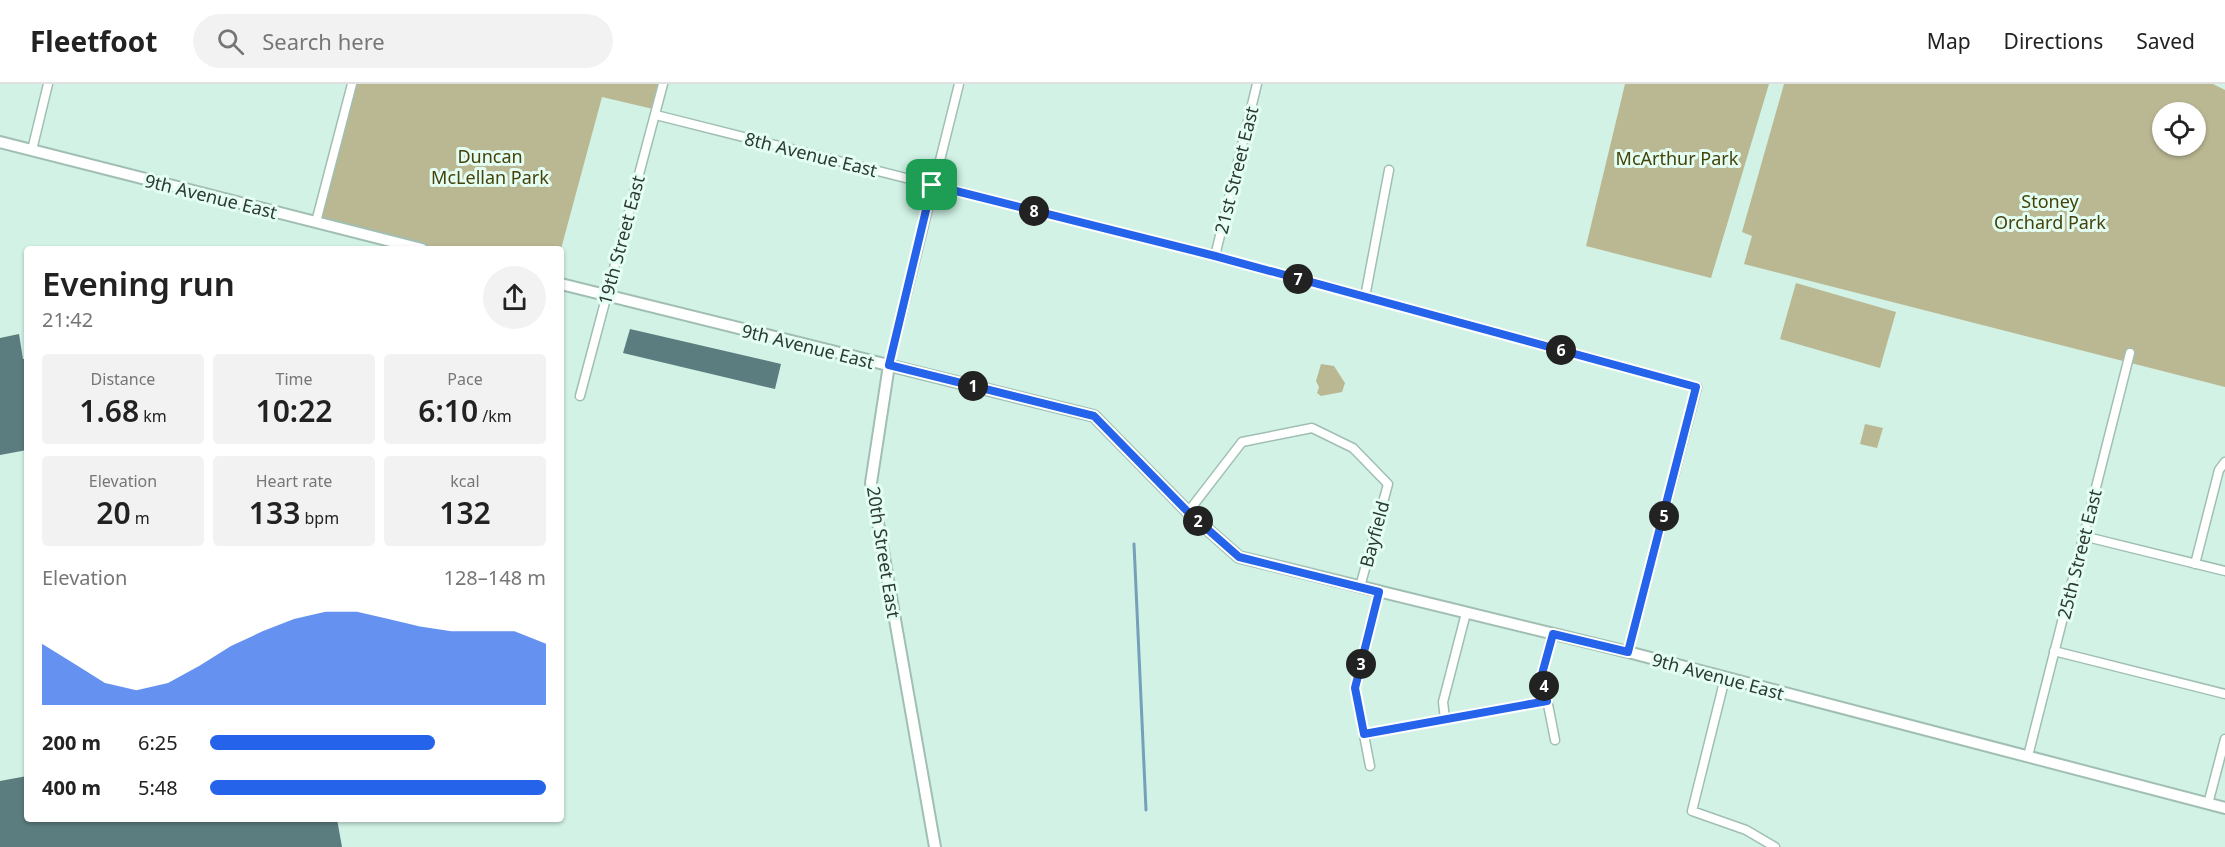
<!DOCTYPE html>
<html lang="en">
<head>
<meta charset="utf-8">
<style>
  body { margin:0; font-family:"Noto Sans",sans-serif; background:#f2f2f2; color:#222; height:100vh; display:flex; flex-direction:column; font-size:22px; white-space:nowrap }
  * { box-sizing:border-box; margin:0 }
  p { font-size:20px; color:#767676 }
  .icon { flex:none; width:33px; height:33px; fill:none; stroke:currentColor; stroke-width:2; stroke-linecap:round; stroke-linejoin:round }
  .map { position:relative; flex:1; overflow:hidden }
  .side { position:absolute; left:24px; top:162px; width:540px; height:576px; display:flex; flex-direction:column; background:#fff; border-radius:6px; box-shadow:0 2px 4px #0004 }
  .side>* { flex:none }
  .tools { position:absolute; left:2152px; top:18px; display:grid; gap:12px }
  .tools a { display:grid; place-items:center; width:54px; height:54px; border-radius:50%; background:#fff; box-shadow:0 2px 4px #0004; font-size:30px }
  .pin { position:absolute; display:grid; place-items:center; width:51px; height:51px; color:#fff; margin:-26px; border-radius:12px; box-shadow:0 3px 9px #0006 }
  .km { position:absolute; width:30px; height:30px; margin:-15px; border-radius:50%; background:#222; color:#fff; font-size:16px; line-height:30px; text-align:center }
  .round { display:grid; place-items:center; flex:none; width:63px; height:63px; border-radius:32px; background:#f2f2f2 }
  .summary { display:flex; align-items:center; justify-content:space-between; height:102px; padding:0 18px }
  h1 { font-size:33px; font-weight:600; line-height:45px }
  .stats { display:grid; grid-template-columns:repeat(3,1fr); gap:9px; height:102px; padding:6px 18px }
  .stats div { display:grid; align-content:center; border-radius:6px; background:#f2f2f2; text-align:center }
  .stats b { font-size:30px; font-weight:600 }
  .stats small { font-size:16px; font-weight:400 }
  .stats p { font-size:16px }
  .chart { height:168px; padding:12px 18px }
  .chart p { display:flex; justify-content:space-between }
  .chart svg { width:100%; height:108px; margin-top:6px; fill:#2563eb; opacity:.7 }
  ul { padding:0 18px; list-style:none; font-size:20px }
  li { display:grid; grid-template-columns:96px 72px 1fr; align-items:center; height:45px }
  li i { height:15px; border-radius:8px; background:#2563eb }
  header { display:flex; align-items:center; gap:36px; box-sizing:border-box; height:84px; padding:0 30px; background:#fff; border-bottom:2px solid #e0e0e0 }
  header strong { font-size:28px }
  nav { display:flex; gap:33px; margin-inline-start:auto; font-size:21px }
  .search { width:420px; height:54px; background:#f2f2f2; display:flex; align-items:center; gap:15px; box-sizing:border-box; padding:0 21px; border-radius:33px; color:#767676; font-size:22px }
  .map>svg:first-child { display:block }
  .green { fill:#bab893; fill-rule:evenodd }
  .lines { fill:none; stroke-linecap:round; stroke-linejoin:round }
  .stream { stroke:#74a1b9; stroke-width:3 }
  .building { fill:#5c7d7f }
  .minor-casing { stroke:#a0bfb2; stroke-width:11 }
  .tertiary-casing { stroke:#a0bfb2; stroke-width:14 }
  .minor { stroke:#fff; stroke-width:8 }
  .tertiary { stroke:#fff; stroke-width:10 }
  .route-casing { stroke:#fff; stroke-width:12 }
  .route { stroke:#2563eb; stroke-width:8 }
  .labels { text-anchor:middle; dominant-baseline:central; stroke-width:6; stroke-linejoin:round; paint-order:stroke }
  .street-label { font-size:18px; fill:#2c3934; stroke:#e4fef3 }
  .park-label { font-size:18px; fill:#46420a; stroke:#e4fef3 }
</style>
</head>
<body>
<header>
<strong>Fleetfoot</strong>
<div class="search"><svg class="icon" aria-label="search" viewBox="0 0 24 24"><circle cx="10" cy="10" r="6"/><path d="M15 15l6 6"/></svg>Search here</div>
<nav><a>Map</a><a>Directions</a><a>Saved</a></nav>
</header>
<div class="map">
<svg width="2225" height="763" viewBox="0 0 2225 763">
  <rect width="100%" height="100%" fill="#d1f2e5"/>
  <path class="green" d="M357,0h302l-6,25 -51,-12 -41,152h-123l-118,-29z
    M1625,0h144l-58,194 -125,-32z
    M1784,0h429l12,6v297l-481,-123 8,-28 -10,-4zM2163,28h33v34h-33z
    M1796,199l100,29 -16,56 -100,-29z
    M1321,280l13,2 11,17 -3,9 -21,4 -4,-3 2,-6 -3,-6z
    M1865,340l18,4 -6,20 -17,-4z"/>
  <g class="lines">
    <path class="stream" d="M1134,460l12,266"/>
  </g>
  <path class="building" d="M630,245l151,35 -6,25 -152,-36z
    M19,250l4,25h4v91l-27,5v-117z
    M27,692v43h310l5,28h-342v-66z"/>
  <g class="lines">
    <defs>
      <path id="minor" d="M656,31l559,141 482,131 -69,265
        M32,66l16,-66
        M316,138l36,-138
        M1215,172l42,-172
        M1365,213l24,-127
        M889,281l70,-281
        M580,312l83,-312
        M1188,428l54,-70 70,-14 41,20 35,36 -28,103
        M2083,452l142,35
        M2195,480l24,-94 6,-8
        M1553,550l-11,40 13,66
        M2054,567l171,43
        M1725,594l-33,133 54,19 29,17
        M1445,635l-2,-17 23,-89
        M1364,650l183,-33
        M2028,672l102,-403
        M1370,682l-15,-78 24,-96
        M2208,720l17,-65"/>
      <path id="tertiary" d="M0,58l422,107
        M561,200l533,132 94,96 51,45 389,95 597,156
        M889,281l-18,118 64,364"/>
    </defs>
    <use href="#minor" class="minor-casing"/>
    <use href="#tertiary" class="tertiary-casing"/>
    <use href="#minor" class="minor"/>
    <use href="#tertiary" class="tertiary"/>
  </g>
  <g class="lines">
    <defs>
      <path id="route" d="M932,101l283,71 481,131 -68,265 -75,-18 -11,40 5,27 -183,33 -9,-46 24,-96 -140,-35 -51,-45 -94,-96 -205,-51z"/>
    </defs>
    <use href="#route" class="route-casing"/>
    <use href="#route" class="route"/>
  </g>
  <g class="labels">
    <g class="street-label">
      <text transform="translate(811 70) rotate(14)">8th Avenue East</text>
      <text transform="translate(1236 86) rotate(-76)">21st Street East</text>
      <text transform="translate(211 112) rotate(14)">9th Avenue East</text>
      <text transform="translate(621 156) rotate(-75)">19th Street East</text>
      <text transform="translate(808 262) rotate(14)">9th Avenue East</text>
      <text transform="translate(1374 450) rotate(-75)">Bayfield</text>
      <text transform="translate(884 468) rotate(81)">20th Street East</text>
      <text transform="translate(2079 470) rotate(-76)">25th Street East</text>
      <text transform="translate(1718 592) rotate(15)">9th Avenue East</text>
    </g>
    <g class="park-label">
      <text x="490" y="72">Duncan<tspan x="490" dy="21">McLellan Park</tspan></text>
      <text x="1677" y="74">McArthur Park</text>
      <text x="2050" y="117">Stoney<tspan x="2050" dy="21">Orchard Park</tspan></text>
    </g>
  </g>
</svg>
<div class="tools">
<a><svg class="icon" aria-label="locate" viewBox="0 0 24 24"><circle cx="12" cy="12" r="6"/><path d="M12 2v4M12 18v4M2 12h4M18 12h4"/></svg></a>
</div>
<div class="pin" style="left:932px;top:101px;background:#1e9e55"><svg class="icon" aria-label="arrive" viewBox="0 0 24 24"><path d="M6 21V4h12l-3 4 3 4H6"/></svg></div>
<b class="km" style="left:973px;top:302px">1</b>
<b class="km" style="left:1198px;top:437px">2</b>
<b class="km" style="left:1361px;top:580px">3</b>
<b class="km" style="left:1544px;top:602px">4</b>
<b class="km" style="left:1664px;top:432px">5</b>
<b class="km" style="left:1561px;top:266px">6</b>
<b class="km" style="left:1298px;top:195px">7</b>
<b class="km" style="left:1034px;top:127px">8</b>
<section class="side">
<div class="summary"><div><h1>Evening run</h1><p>21:42</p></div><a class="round"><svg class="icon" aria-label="share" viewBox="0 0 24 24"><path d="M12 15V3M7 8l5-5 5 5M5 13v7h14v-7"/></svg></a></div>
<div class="stats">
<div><p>Distance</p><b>1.68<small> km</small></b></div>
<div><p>Time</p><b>10:22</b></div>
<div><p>Pace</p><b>6:10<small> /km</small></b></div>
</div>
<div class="stats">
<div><p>Elevation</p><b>20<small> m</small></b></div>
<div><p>Heart rate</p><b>133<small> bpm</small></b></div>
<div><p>kcal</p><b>132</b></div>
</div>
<div class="chart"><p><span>Elevation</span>128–148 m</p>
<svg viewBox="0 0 160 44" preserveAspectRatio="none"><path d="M0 44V19L10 27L20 35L30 38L40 35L50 28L60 20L70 14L80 9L90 6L100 6L110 9L120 12L130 14L140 14L150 14L160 19V44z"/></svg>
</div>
<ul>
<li><b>200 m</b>6:25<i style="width:67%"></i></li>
<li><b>400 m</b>5:48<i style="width:100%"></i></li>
</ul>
</section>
</div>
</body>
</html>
